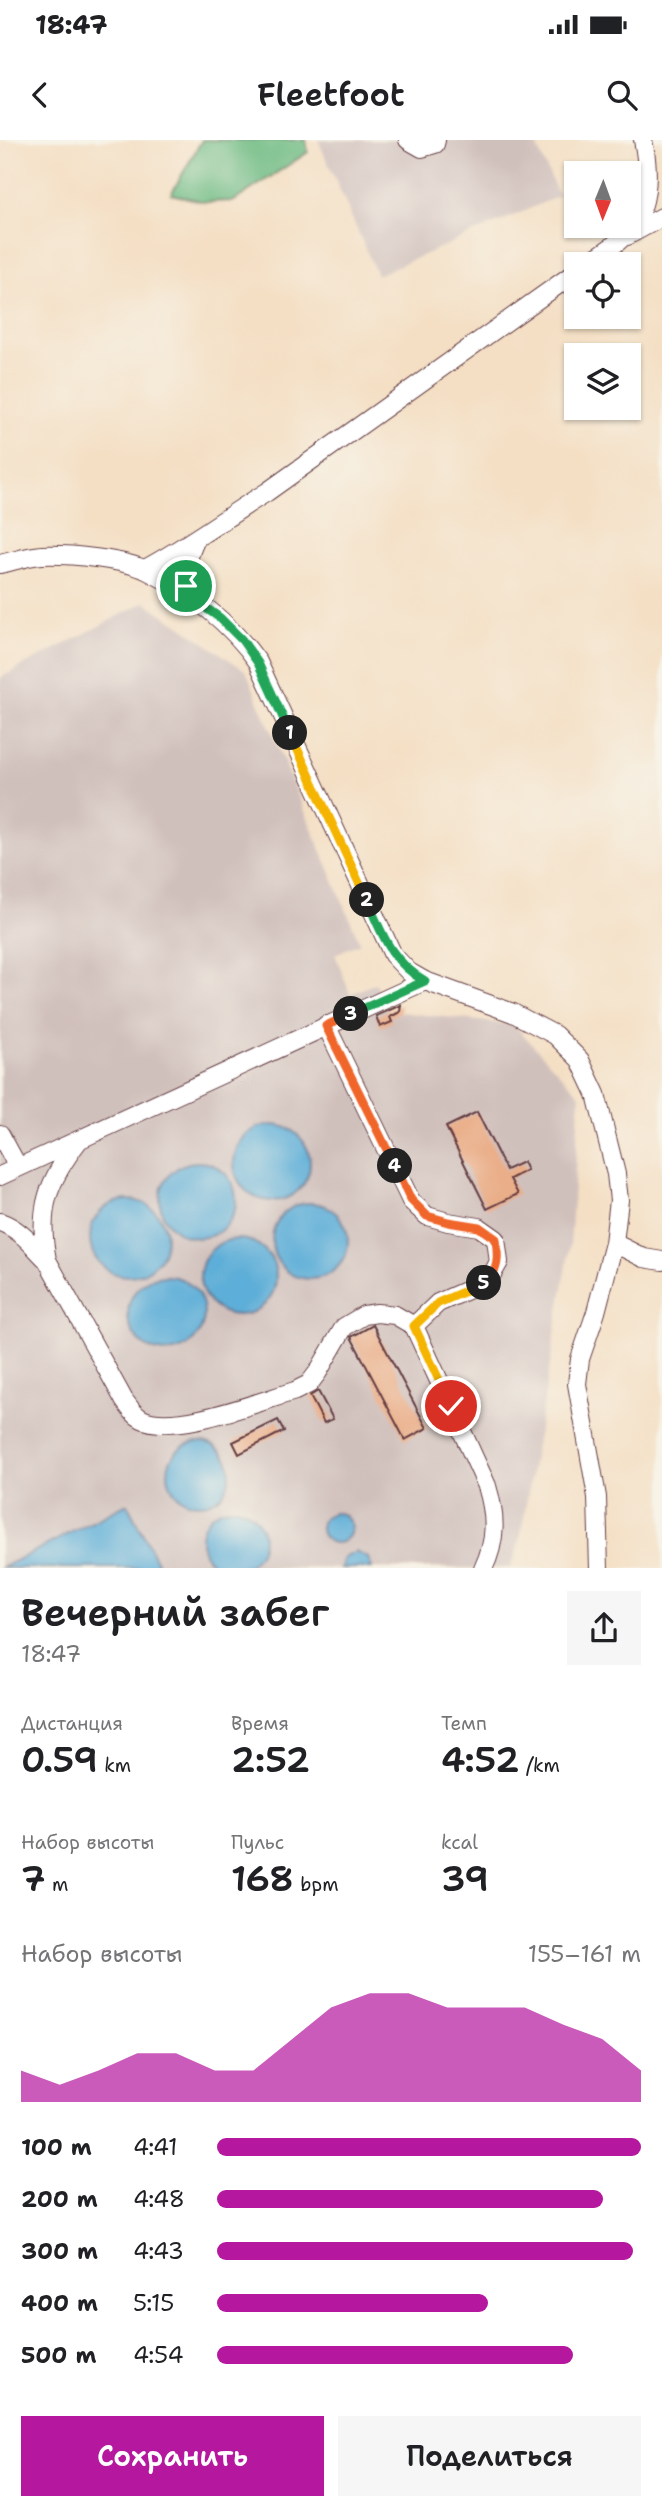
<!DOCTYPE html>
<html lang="ru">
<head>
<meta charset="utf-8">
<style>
  body { margin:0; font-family:"Shantell Sans",sans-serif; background:#f6f6f6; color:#202124; height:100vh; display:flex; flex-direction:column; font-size:26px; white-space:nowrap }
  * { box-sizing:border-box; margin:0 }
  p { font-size:23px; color:#757577 }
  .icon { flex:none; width:38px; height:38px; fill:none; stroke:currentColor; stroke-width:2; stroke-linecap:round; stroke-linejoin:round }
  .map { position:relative; height:1428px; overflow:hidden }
  .panel { display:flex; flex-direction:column; background:#fff; flex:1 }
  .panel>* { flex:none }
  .needle { width:46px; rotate:181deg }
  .fabs { position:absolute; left:564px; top:21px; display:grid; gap:14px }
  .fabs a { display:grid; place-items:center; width:77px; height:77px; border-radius:0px; background:#fff; box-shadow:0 2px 5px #0004; font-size:35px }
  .pin { position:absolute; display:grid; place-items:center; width:60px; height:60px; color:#fff; margin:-30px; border:4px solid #fff; border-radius:50%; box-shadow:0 2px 7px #0007 }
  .km { position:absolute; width:35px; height:35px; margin:-18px; border-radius:50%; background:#222; color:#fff; font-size:19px; line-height:35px; text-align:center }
  .round { display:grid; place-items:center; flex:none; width:74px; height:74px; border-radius:0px; background:#f6f6f6 }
  .headline { display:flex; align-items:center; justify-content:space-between; height:119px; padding:0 21px }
  h1 { font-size:38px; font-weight:600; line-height:52px }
  .stats { display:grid; grid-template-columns:repeat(3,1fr); gap:10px; height:119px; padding:7px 21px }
  .stats div { display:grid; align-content:center }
  .stats b { font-size:35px; font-weight:600 }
  .stats small { font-size:19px; font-weight:400 }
  .stats p { font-size:19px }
  .chart { height:196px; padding:14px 21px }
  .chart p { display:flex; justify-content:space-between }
  .chart svg { width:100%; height:126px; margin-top:7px; fill:#b5179e; opacity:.7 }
  .primary-button { display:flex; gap:14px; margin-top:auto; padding:14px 21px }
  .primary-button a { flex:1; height:80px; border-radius:0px; background:#b5179e; color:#fff; font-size:28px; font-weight:600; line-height:80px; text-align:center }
  .primary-button a+a { background:#f6f6f6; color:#202124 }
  ul { padding:0 21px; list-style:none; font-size:23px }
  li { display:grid; grid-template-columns:112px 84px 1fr; align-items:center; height:52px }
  li i { height:18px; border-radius:9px; background:#b5179e }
  .status { display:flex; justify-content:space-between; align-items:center; height:49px; padding:0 35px; background:#fff; direction:ltr }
  .status svg { height:19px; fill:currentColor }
  header { display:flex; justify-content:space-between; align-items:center; height:91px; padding:0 21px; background:#fff; font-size:32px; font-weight:600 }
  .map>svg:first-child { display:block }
  .industrial { fill:#d0c0bc }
  .forest { fill:#6fbc84; stroke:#5c6e58; stroke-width:2 }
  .water { fill:#5daed8; stroke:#546682; stroke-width:2 }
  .building { fill:#eaae89 }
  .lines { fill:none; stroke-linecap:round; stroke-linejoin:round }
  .minor-casing { stroke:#643c42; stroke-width:20 }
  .minor { stroke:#fff; stroke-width:18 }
  .split-1-casing { stroke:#fff; stroke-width:14 }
  .split-2-casing { stroke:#fff; stroke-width:14 }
  .split-3-casing { stroke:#fff; stroke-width:14 }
  .split-4-casing { stroke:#fff; stroke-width:14 }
  .split-5-casing { stroke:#fff; stroke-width:14 }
  .split-6-casing { stroke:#fff; stroke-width:14 }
  .split-1 { stroke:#22a559; stroke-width:9 }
  .split-2 { stroke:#f5b400; stroke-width:9 }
  .split-3 { stroke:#22a559; stroke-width:9 }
  .split-4 { stroke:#f0652b; stroke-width:9 }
  .split-5 { stroke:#f0652b; stroke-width:9 }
  .split-6 { stroke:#f5b400; stroke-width:9 }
</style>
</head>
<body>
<div class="status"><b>18:47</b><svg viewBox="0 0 49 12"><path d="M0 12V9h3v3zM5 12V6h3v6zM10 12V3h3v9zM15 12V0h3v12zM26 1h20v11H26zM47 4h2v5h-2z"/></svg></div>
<header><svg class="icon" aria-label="back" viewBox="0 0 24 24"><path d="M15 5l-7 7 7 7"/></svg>Fleetfoot<svg class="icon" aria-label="search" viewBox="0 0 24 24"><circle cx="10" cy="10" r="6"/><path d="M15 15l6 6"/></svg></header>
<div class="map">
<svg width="662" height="1429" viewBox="0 0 662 1429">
  <rect width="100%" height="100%" fill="#f7f3e8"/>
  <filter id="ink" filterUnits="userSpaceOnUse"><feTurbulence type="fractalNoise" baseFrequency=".0143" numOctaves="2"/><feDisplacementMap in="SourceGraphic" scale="14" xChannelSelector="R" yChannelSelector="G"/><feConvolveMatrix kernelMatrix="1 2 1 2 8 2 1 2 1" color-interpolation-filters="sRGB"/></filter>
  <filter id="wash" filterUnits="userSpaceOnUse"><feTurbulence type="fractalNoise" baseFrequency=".00686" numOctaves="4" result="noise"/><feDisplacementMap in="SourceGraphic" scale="28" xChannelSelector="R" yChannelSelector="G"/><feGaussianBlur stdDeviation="1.57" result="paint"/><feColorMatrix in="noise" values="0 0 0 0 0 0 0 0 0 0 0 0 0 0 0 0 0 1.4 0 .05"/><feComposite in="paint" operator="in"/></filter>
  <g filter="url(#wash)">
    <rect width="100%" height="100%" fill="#f4dfc4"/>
    <path class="industrial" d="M318,0h216l25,56 -182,79z
      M145,462l101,69 114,272 -25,11 15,40 26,-11 12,28 6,4 6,-3 114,13 66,70 -10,151 -50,294 -10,28 -510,1v-891z"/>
    <path class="forest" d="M202,0h104l2,12 -74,49 -28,1 -35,-8z"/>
    <path class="water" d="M234 1023a38 38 0 1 1 76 0a38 38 0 1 1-76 0Z
      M160 1060a38 38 0 1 1 76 0a38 38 0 1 1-76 0Z
      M90 1098a38 38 0 1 1 76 0a38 38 0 1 1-76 0Z
      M272 1101a38 38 0 1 1 76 0a38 38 0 1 1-76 0Z
      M200 1137a38 38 0 1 1 76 0a38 38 0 1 1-76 0Z
      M128 1174a38 38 0 1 1 76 0a38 38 0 1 1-76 0Z
      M168 1333a31 31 0 1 1 62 0a31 31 0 1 1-62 0Z
      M127,1364l33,64h-158z
      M201 1399a31 31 0 1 1 62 0a31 31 0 1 1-62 0Z
      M321 1388a15 15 0 1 1 30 0a15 15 0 1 1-30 0Z
      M356,1412l12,6 4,10h-31l3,-10z"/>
    <g id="blocks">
      <path class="building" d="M401,865l-1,7 -10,5 2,5 -12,5 -4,-11z
        M477,972l29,58 17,-8 4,8 -17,9 8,15 -31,15 -41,-82z
        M373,1185l54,103 -22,12 -54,-103z
        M318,1251l15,28 -9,4 -14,-27z
        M278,1280l6,11 -45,23 -6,-12z"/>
    </g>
  </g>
  <g filter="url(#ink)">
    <use href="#blocks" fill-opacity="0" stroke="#643c42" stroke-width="2"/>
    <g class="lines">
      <defs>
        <path id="minor" d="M408,0l14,8 13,-4 1,-4
          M627,96l35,-19
          M586,124c12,-8 26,-16 36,-26 28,-24 28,-65 21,-98
          M0,424c14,-3 28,-8 42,-9 26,-1 83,4 106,16 44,22 82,52 110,91l135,293 16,17 16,9 88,32 42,22 25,25 16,34 20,80 3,26 -5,43 -18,69 -16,47 -3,25 20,113 2,72
          M145,429c43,-23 81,-52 122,-77l309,-220
          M192,458c-10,-21 -6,-38 4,-59
          M0,994l18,33
          M0,1036l425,-195
          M0,1082c19,6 33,24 47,38l77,140c5,7 10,15 18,19 33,16 118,-18 153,-28l14,-7 9,-12 26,-45 20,-12 13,-2 18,2 19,11 24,-23 50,-22 11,-19 -3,-23 -17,-12 -31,-5 -21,-6 -16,-15 -85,-176
          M614,1103l30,15 18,3
          M47,1120c-10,-51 1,-79 32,-120
          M414,1186l73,160c9,30 10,54 -4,83"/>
      </defs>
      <use href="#minor" class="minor-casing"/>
      <use href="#minor" class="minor"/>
    </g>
  </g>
  <g class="lines" filter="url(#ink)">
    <defs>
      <path id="split-1" d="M186,446l6,12 28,20 22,22 16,23 32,70"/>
      <path id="split-2" d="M290,593l77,167"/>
      <path id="split-3" d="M351,874l74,-33c-34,-19 -43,-47 -58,-81"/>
      <path id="split-4" d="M351,874l-25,12 69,140"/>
      <path id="split-5" d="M395,1026l16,34 16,16 21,6 31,5 17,12c2,16 4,33 -12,44"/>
      <path id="split-6" d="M451,1266l-37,-80 24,-23 46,-20"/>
    </defs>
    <use href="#split-1" class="split-1-casing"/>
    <use href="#split-2" class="split-2-casing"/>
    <use href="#split-3" class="split-3-casing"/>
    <use href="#split-4" class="split-4-casing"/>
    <use href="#split-5" class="split-5-casing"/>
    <use href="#split-6" class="split-6-casing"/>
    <use href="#split-1" class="split-1"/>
    <use href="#split-2" class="split-2"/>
    <use href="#split-3" class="split-3"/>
    <use href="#split-4" class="split-4"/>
    <use href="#split-5" class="split-5"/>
    <use href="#split-6" class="split-6"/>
  </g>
</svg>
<div class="fabs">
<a><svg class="needle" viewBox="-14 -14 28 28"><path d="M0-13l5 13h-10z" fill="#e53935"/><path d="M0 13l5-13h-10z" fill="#757577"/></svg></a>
<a><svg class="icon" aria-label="locate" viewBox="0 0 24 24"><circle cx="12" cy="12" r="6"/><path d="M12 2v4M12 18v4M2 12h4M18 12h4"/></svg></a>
<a><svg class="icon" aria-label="layers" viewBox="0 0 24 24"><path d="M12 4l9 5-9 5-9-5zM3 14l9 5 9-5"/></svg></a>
</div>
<div class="pin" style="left:186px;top:446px;background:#1e9e55"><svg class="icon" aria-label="arrive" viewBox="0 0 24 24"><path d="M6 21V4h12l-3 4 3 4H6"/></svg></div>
<div class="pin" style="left:451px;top:1266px;background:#d93025"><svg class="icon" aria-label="check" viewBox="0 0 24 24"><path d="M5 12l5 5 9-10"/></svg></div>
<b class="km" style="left:290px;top:593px">1</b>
<b class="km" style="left:367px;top:760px">2</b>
<b class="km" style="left:351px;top:874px">3</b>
<b class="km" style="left:395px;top:1026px">4</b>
<b class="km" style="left:484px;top:1143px">5</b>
</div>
<section class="panel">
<div class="headline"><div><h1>Вечерний забег</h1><p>18:47</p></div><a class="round"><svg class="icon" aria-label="share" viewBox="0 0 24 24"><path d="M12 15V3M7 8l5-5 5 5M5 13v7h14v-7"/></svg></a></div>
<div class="stats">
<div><p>Дистанция</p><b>0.59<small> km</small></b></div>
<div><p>Время</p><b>2:52</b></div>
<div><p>Темп</p><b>4:52<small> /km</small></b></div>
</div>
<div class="stats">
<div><p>Набор высоты</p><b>7<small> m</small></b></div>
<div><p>Пульс</p><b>168<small> bpm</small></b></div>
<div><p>kcal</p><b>39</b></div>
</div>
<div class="chart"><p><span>Набор высоты</span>155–161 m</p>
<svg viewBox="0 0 160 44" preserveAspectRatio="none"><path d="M0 44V33L10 38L20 33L30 27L40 27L50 33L60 33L70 22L80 11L90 6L100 6L110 11L120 11L130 11L140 17L150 22L160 33V44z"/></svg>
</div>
<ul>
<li><b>100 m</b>4:41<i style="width:100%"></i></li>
<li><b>200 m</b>4:48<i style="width:91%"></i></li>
<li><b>300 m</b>4:43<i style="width:98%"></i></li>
<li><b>400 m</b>5:15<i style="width:64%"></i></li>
<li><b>500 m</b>4:54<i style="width:84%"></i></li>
</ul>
<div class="primary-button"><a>Сохранить</a><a>Поделиться</a></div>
</section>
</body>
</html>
